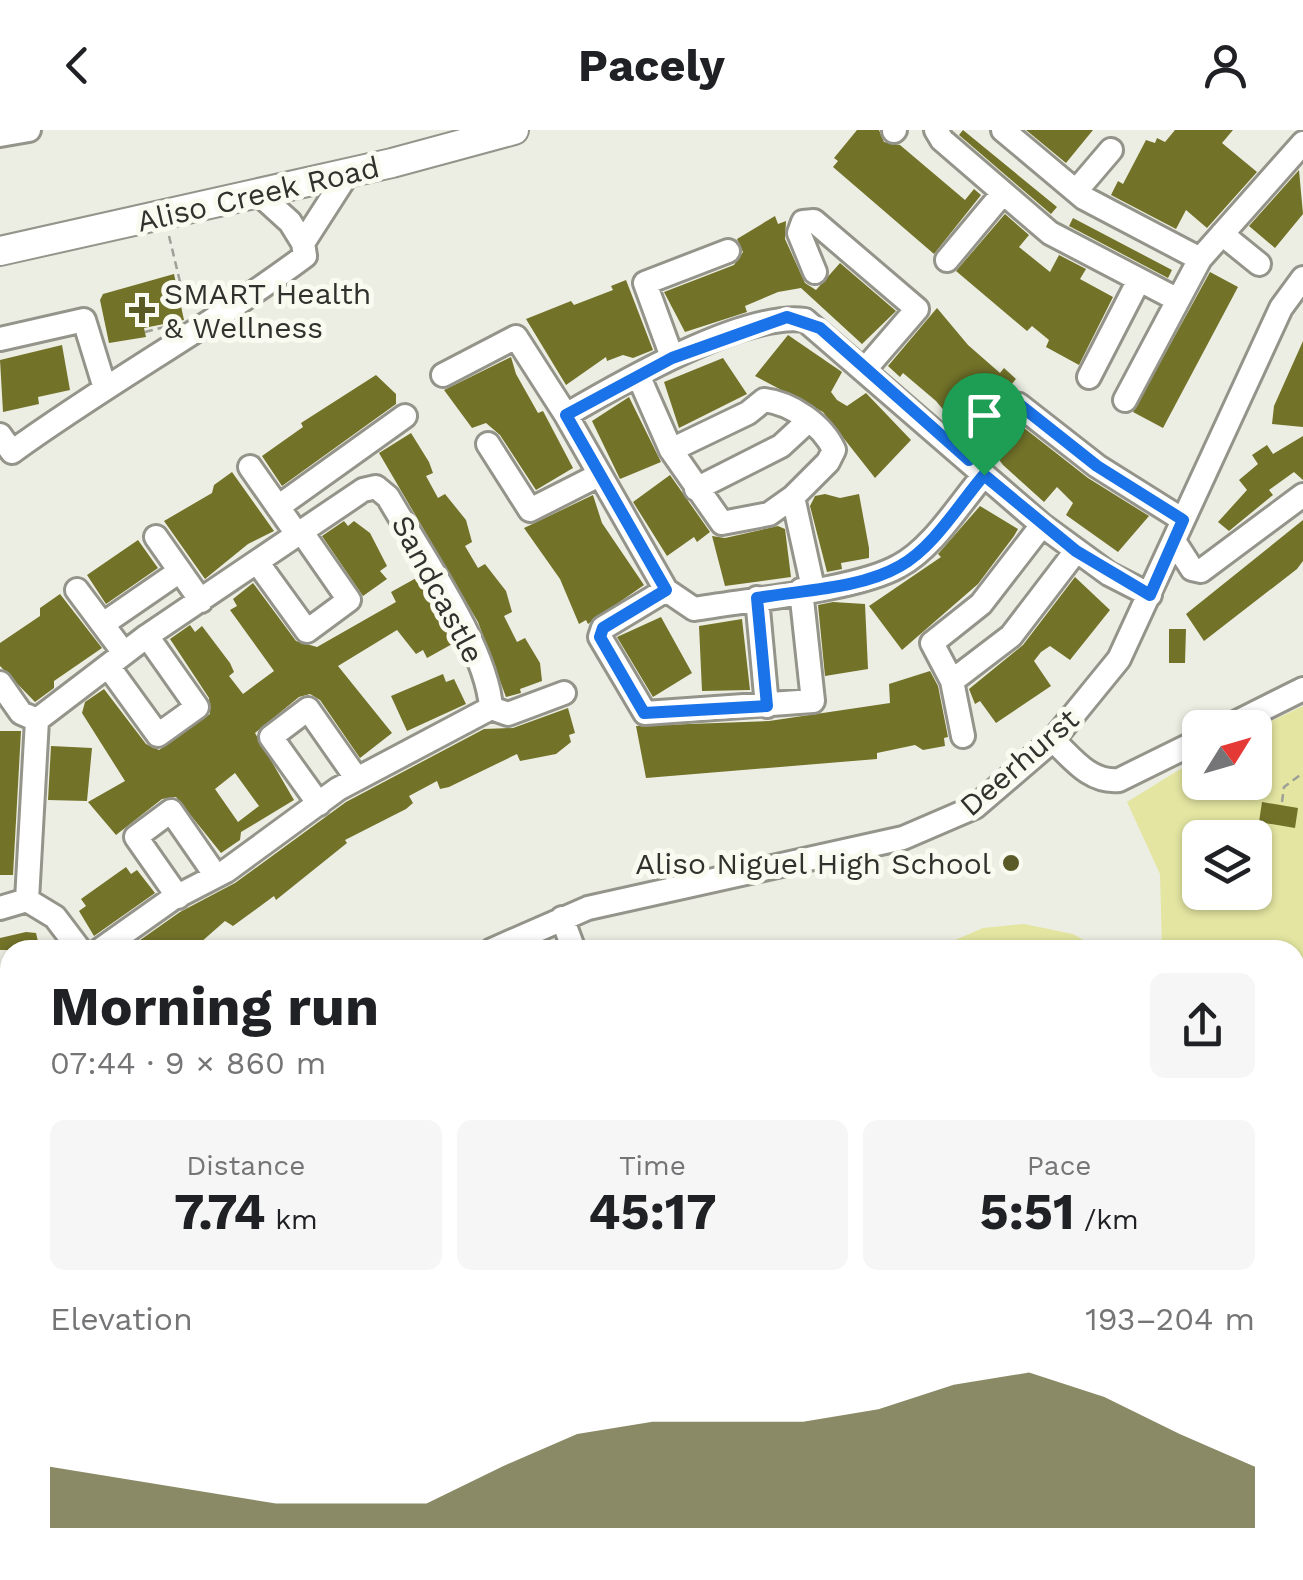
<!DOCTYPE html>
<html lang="en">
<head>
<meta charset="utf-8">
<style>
  body { margin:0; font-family:"Work Sans",sans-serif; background:#f6f6f6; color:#202124; height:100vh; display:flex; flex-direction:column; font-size:38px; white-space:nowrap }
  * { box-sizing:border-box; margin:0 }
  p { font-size:32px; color:#757577 }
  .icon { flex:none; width:55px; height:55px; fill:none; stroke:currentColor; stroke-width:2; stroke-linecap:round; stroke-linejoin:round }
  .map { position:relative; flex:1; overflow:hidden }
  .side { position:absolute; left:0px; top:810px; width:1305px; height:640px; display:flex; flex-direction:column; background:#fff; border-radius:30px 30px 0 0; box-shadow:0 2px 8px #0004 }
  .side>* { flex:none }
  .needle { width:65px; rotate:53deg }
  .controls { position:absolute; left:1182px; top:580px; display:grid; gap:20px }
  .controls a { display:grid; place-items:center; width:90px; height:90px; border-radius:15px; background:#fff; box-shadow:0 2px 8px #0004; font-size:50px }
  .pin { position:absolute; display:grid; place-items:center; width:85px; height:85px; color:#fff; margin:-102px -42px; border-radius:50% 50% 50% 0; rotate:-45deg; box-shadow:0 0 10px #0007 }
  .pin .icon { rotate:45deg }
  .round { display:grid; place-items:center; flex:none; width:105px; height:105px; border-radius:15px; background:#f6f6f6 }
  .headline { display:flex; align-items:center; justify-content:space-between; height:170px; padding:0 50px }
  h1 { font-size:55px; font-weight:700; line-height:75px }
  .stats { display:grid; grid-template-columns:repeat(3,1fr); gap:15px; height:170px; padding:10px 50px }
  .stats div { display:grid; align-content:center; border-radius:15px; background:#f6f6f6; text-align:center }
  .stats b { font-size:50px; font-weight:700 }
  .stats small { font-size:28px; font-weight:400 }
  .stats p { font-size:28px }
  .chart { height:280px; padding:20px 50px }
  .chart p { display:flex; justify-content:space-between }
  .chart svg { width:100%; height:180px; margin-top:10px; fill:#5a5a27; opacity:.7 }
  header { display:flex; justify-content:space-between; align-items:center; height:130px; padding:0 50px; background:#fff; font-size:45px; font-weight:700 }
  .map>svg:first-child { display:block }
  .green { fill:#e3e5a1; fill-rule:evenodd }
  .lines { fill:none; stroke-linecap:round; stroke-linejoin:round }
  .stream { stroke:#a9ab62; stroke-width:5 }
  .building { fill:#727229; fill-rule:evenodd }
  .minor-casing { stroke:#94948b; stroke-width:28 }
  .major-casing { stroke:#94948b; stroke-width:32 }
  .path { stroke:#9fa098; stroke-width:2.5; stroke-dasharray:8 5; stroke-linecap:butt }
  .minor { stroke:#fff; stroke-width:22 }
  .major { stroke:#fff; stroke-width:28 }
  .route-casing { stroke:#fff; stroke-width:20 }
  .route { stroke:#1a73e8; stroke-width:12 }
  .poi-dot { fill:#5a5a27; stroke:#fafbf0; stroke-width:4 }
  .labels { text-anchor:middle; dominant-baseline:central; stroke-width:10; stroke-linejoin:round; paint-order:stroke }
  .street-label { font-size:30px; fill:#31312d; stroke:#fafbf0 }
  .poi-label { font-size:30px; fill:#31312d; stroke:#fafbf0; text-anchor:start }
</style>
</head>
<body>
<header><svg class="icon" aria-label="back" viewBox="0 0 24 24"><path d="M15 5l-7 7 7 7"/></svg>Pacely<svg class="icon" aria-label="person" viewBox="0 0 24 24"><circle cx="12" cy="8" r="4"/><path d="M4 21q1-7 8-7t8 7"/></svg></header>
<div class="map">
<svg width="1303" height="1450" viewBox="0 0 1303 1450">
  <rect width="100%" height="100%" fill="#edeee3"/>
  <path class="green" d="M1303,576v853l-8,5v-614h-133l-2,-76 -33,-72 73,-45v25h55v-53zM1200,708h55v54h-55z
    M1024,794l49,10 28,16h-169l51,-22z
    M390,1440h895l-16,10h-883z"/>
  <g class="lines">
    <path class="stream" d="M1295,1216l8,2
      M550,1450l12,-10"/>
  </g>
  <path class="building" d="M857,0h22l5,12 16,3 65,55 9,-11 7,6 -47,59 -101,-87 5,-6 -4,-3z
    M963,0l94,77 -6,7 -92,-79z
    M1026,0h67l-27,33z
    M1175,0h58l-11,13 35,29 -50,56 -21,-18 -10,19 -65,-34 7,-14 5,3 23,-44 9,3 2,-5 8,4z
    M1299,40l4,44 -28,34 -26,-22z
    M1005,84l24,21 -10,12 31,25 9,-17 27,14 -6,10 33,18 -34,68 -33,-18 3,-7 -17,-14 -5,5 -71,-60z
    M775,86l3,8 8,-3 -1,18 20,44 11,7 24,-27 56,48 -34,33 -61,-56 -23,4 -33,14 2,6 -62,20 -21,-40 70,-27 9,-13 -6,-13z
    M1073,88l99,52 -4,8 -99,-52z
    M1210,142l28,15 -75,141 -30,-16z
    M174,144l10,46 -40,8 2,9 -37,6 -9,-43 3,-6z
    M626,150l27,70 -20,8 -10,-3 -16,6 -1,-4 -40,28 -40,-66 45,-18 3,4 39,-15 -2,-4z
    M937,178l31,37 32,28 4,-5 12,11 -5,6 6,5 -21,11 -29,37 -31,-37 -33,-28 -3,4 -12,-11z
    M788,205l54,37 -11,20 6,8 10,6 19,-13 45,47 -36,38 -52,-66 -68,-36z
    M1303,211v86l-31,-3 2,-18z
    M62,215l8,45 -32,7 1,7 -36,8 -3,-52z
    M511,227l5,17 22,39 5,-2 30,57 -37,22 -36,-55 -14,-12 -14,5 -28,-38z
    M723,228l24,36 -68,34 -15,-46z
    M376,245l20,19v10l-114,82 -20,-30 41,-29 -2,-4z
    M629,267l32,65 -41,17 -28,-58z
    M1019,294l69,54 61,38 -31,36 -52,-37 7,-12 -16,-16 -13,15 -41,-37 -6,-8z
    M411,303l18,29 4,11 -7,3 12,22 7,-4 21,26 6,22 -7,4 13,22 7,-4 21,27 6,21 -8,4 13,26 8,-4 15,25 2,18 -22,8 1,4 -15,4 -28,-75 -99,-169z
    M1303,306v44l-9,-8 -25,18 4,5 -44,36 -11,-9 29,-32 -8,-10 19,-16 -6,-9 15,-10 6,9z
    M232,342l42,59 -26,13 -43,35 -41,-58 48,-28 2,-8z
    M670,345l40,57 -13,10 -3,-5 -27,19 -34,-54z
    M825,364l15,4 19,-4 10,54v10l-28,5 1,6 -15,3 -17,-66 5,-10z
    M593,365l9,28 42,62 -56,39 -2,-4 -7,4 -19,-45 -36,-51z
    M980,376l38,23 -4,7 -36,48 -76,66 -33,-44 72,-49 -3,-3z
    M1303,390v41l-6,8 -93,72 -18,-27z
    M344,391l4,5 6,-5 16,12 17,33 -7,5 7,8 -24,17 -41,-60z
    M778,396l7,3 6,48 -66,9 -13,-50 13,2z
    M138,410l20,28 -52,36 -19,-29z
    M418,447l36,66 -27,15 -4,-8 -7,4 -19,-24 -59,36 54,67 -32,25 -40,-58 -10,-6 -11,3 -44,36 39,67 -53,32 -1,8 -19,13 -45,-56 -14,2 -46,36 -28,-33 37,-21 -43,-68 3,-11 19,-13 42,55 13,6 51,-36 -1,-16 -39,-59 20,-14 5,7 7,-6 28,37 4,9 -5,4 14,18 31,-23 -44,-61 7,-4 -4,-7 20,-16 43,58 21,6 79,-45 -5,-10zM235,643l24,33 -21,16 -23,-33z
    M1075,447l35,33 -40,50 -20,-14 -9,6 -7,9 17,25 -55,37 -16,-22 -5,3 -6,-15 54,-44z
    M60,464l42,54 -48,33v7l-19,14 -35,-36v-23l40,-27v-8z
    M833,472l32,2 3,65 -43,7 -7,-71z
    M661,487l31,56 -39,24 -36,-60z
    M742,489l8,71 -48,1 -3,-65z
    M1169,499h17l-1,34h-16z
    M930,541l8,15 10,51 -4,1 1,8 -22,4 -8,-5 -38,8v6l-231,19 -10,-52 133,-5 121,-18 -1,-19z
    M443,544l3,8 8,-3 12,25 -59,27 -16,-35z
    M568,578l7,25 -6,2 2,7 -15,12 -36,7 -3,-7 -68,33 -9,2 -3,-8 -28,15 4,7 -7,6 -61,31 2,3 -71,57 -2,-4 -41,30 -8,-5 -33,29h-66l54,-38 55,-29 111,-81 138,-73 29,-1z
    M0,601h21l-8,144h-13z
    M51,616l41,2 -5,53 -39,-1z
    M1262,672l36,6 -3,20 -36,-6z
    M126,737l5,7 6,-4 18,23 -61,43 -15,-25 7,-5 -5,-7z
    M26,802l10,1 4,17h-40v-12z"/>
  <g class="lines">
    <defs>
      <path id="minor" d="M936,0l6,10 108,93 128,67
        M1003,0l81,68 116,61
        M894,1l1,-1
        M0,5l29,-5
        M1076,61l35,-41
        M259,64l31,28 13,21
        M1222,104l37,30
        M947,130l56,-67
        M815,142l-16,-39 4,-11 11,-1 103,88 -51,59
        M0,209l84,-19 20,65
        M672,227l-27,-74 83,-32
        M443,245l73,-38 50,78
        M638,245l33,75 51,73 47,-9 24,-17
        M1089,247l50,-97
        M1125,270l75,-141 103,-116
        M0,305l12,17c95,-69 199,-126 293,-196l-2,-13 45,-70
        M488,314l42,66 69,-35
        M671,320l77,-37 16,-13c27,3 59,25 70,50l-6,12 -35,35 20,91
        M969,330l38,-49 12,-6 78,61 86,54
        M250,337l47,67
        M984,345c-25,29 -51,73 -85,91 -42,24 -153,34 -205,43l-28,-19 -100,-175c53,-31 179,-104 239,-95l237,205 67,49 41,21
        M696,359l85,-43 27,-25
        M278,377l127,-91
        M156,407l45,64
        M1174,411l18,28 9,2 102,-76
        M257,432l50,69 42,-31 -48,-69
        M77,460l47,63
        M666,460l-63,38 -3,9 45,76 168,-12 -12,-111
        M757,468l10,108
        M103,494l77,-53
        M108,536l50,69 39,-28 -50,-71
        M952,551l-20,-38 49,-39 61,-79
        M0,553l21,30 16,7
        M491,578l17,6 56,-21
        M1225,598l78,-39
        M963,606l-11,-55 59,-45 65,-85
        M1053,610c20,19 37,43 66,40l81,-40
        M319,674l-48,-67 37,-28 49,70
        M178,767l-42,-60 35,-26 45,65
        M27,770l10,-180 110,-84 216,-146 13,-3 12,10c32,56 99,150 103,211l-153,81 -112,82 -54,28 -72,51
        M0,778l27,-8 28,17 25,33
        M562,788l12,32
        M492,820l96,-42 315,-70 72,-31 78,-67 66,-81 162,-351 22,-30
        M0,865l10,-2
        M0,1012h10
        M0,1160l10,-2
        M0,1212l10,-8
        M0,1264l10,-7
        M0,1316l10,-8"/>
      <path id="major" d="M0,121l392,-88 122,-33"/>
    </defs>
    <use href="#minor" class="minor-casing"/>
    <use href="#major" class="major-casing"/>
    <path class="path" d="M169,106l18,75
      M145,202l23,-6
      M1282,672l2,-15 19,-14
      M1295,1089l8,-1
      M1295,1270h8
      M435,1450l6,-10
      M971,1450l13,-10"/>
    <use href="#minor" class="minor"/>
    <use href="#major" class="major"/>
  </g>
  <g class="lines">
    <defs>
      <path id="route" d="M787,187l33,11 149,132 38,-48 13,-7 77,61 86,54 -33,75 -74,-44 -92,-76c-25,29 -50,72 -84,91 -40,23 -98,24 -143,32l10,108 -123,7 -44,-76 3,-9 63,-38 -100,-175 106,-57z"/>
    </defs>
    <use href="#route" class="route-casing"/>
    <use href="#route" class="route"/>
  </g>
  <g class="poi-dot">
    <path d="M137 165h10v10h10v10h-10v10h-10v-10h-10v-10h10z"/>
    <circle cx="1011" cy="733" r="10"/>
  </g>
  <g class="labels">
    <g class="street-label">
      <text transform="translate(258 64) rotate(-13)">Aliso Creek Road</text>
      <text transform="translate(438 459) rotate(62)">Sandcastle</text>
      <text transform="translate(1019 632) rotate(-41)">Deerhurst</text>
    </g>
    <g class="poi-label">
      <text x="164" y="163">SMART Health<tspan x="164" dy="34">&amp; Wellness</tspan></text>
      <text x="991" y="733" text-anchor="end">Aliso Niguel High School</text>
    </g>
  </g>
</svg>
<div class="controls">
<a><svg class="needle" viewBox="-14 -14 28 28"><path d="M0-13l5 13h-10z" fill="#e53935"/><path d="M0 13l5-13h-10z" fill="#757577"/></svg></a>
<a><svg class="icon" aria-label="layers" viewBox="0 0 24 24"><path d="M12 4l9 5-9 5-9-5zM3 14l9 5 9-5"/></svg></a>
</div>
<div class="pin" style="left:984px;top:345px;background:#1e9e55"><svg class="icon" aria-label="arrive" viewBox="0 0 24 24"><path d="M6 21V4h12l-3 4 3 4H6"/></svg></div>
<section class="side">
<div class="headline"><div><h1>Morning run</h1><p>07:44 · 9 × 860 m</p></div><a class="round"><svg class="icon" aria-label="share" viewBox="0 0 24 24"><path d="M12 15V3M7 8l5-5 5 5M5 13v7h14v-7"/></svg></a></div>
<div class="stats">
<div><p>Distance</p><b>7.74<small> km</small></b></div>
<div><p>Time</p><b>45:17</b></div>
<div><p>Pace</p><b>5:51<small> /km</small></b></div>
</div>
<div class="chart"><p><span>Elevation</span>193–204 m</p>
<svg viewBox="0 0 160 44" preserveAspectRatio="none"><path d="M0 44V29L10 32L20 35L30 38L40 38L50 38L60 29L70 21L80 18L90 18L100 18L110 15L120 9L130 6L140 12L150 21L160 29V44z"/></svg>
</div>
</section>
</div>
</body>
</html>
